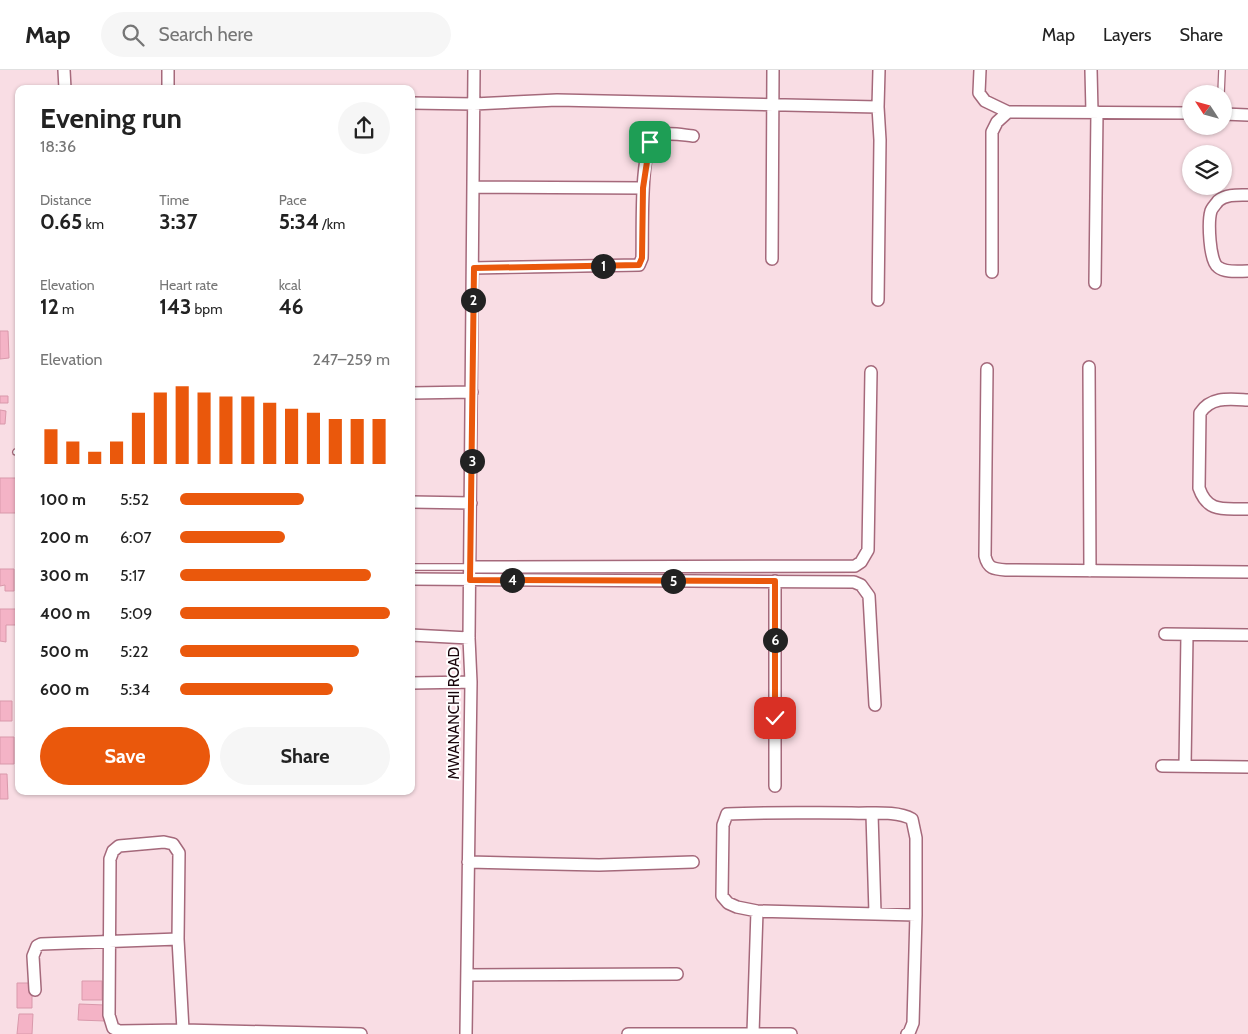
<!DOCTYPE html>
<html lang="en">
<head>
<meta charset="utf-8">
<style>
  body { margin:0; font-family:Cabin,sans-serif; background:#f6f6f6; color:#222; height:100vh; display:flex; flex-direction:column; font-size:19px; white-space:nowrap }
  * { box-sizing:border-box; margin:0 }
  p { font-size:16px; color:#767676 }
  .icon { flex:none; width:28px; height:28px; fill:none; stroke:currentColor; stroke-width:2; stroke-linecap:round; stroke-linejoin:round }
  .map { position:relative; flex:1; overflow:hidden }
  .side { position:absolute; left:15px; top:15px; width:400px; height:710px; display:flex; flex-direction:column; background:#fff; border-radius:10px; box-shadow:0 1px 4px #0004 }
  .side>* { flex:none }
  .needle { width:32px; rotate:306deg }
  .buttons { position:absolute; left:1182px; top:15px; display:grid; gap:10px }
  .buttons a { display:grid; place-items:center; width:50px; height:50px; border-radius:50%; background:#fff; box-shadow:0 1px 4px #0004; font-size:25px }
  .pin { position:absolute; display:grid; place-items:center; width:42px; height:42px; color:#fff; margin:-21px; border-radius:10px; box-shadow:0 2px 8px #0006 }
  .km { position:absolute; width:25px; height:25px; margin:-12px; border-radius:50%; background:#222; color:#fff; font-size:14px; line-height:25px; text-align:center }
  .round { display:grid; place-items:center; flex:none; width:52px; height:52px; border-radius:26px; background:#f6f6f6 }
  .headline { display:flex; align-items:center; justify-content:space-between; height:85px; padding:0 25px }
  h1 { font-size:28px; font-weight:700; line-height:38px }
  .figures { display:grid; grid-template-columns:repeat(3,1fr); gap:8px; height:85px; padding:5px 25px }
  .figures div { display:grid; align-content:center }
  .figures b { font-size:21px; font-weight:700 }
  .figures small { font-size:14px; font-weight:400 }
  .figures p { font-size:14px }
  .chart { height:140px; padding:10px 25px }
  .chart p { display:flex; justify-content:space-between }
  .chart svg { width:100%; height:90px; margin-top:5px; stroke:#ea580c; stroke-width:6 }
  .button { display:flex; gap:10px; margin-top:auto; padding:10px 25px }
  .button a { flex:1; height:58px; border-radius:30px; background:#ea580c; color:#fff; font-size:20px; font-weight:700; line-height:58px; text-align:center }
  .button a+a { background:#f6f6f6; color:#222 }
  ul { padding:0 25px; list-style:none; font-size:16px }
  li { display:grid; grid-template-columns:80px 60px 1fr; align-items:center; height:38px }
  li i { height:12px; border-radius:6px; background:#ea580c }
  header { display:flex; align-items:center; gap:30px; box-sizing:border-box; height:70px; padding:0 25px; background:#fff; border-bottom:1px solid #e0e0e0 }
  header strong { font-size:24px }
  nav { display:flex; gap:28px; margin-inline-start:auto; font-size:18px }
  .search { width:350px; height:45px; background:#f6f6f6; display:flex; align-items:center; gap:12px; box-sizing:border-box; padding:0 18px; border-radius:28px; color:#767676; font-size:19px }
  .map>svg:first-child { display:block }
  .building { fill:#f4b3c6; stroke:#d999ab }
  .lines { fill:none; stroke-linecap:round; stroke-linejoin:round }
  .service-casing { stroke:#a5697b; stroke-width:8 }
  .minor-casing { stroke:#a5697b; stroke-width:14 }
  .service { stroke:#fff; stroke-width:5.5 }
  .minor { stroke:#fff; stroke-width:11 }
  .route-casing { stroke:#fff; stroke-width:10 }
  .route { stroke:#ea580c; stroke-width:6 }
  .labels { text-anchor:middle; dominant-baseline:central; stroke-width:4; stroke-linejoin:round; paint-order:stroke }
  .street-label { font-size:15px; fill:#19050b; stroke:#fff }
</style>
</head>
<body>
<header>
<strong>Map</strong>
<div class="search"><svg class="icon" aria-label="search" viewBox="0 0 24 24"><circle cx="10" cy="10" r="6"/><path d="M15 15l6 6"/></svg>Search here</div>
<nav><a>Map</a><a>Layers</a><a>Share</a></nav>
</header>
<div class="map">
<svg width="1248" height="964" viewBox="0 0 1248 964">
  <rect width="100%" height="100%" fill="#f9dde4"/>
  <path class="building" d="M0,261h8l1,27 -9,1z
    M0,326h8v7h-8z
    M0,340l6,1 -1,13h-5z
    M0,408h16v35h-16z
    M0,499h14v22h-9v-6l-5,1z
    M0,539h18l-1,16h-11v17l-6,-1z
    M0,631h12v20h-12z
    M0,667h14v27h-14z
    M0,704h7l1,25h-8z
    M82,911h20v19h-20z
    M17,913h15v25h-15z
    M79,934l26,1v16l-27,-1z
    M19,944h14l-1,20h-15z"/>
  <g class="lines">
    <defs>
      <path id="service" d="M1221,24l1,-24
        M16,382l3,1
        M411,497h60"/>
      <path id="minor" d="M64,0l1,19
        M168,0v19
        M980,0l-1,23 6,8 23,11
        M1091,0l1,42
        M411,33l63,1 83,-4 321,7 1,-37
        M1224,44l24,1
        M474,117l169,1
        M1248,125c-10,0 -22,-1 -30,6 -2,3 -6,7 -7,10 -3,10 -2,50 7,56 7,6 21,4 30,4
        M772,189l1,-189
        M473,198l166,-3 3,-7c1,-21 -3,-111 13,-121 10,-6 27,-2 38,-1
        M992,202v-140l5,-10 11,-10 183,1
        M1095,213l2,-171
        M878,230l2,-160 -2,-33
        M1089,297l1,204
        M987,299l-2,187c3,13 9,13 22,14l241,2
        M411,323l61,-1
        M1248,330c-18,-1 -37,-4 -48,13l-1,75c9,26 26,20 49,21
        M411,432l60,1
        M471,497l384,-1 6,-4 7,-12 3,-178
        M411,509l443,3 7,3 8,11 6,109
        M1165,564l83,1
        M411,565l58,3
        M411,613l60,-1
        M1162,696l86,1
        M1185,696l2,-131
        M775,716v-205
        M872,744l3,99
        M468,792l131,3 94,-3
        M467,905l210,-1
        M35,920l-2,-34 4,-10 4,-2 137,-5
        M183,960l-5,-91 1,-86 -6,-9 -9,-2 -45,4 -6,5 -3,8 -1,156 4,13 6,3 64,-1 178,4
        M753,963l4,-122
        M466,964l5,-352 -2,-44 5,-568
        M628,964h163
        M907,964l2,-1 4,-10 3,-108v-77l-4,-19c-16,-9 -43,-5 -61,-6 -42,0 -83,-1 -124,1l-4,11 -1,71 6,7 9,4 20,4 159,4"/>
    </defs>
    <use href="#service" class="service-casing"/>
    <use href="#minor" class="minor-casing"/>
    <use href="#service" class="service"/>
    <use href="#minor" class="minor"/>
  </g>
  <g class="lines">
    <defs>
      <path id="route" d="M650,72l-7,46 -1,70 -3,7 -165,3 -4,312 305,1v137"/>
    </defs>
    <use href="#route" class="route-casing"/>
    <use href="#route" class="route"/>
  </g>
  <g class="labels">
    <g class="street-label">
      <text transform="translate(454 643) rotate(-90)">MWANANCHI ROAD</text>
    </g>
  </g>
</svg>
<div class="buttons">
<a><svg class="needle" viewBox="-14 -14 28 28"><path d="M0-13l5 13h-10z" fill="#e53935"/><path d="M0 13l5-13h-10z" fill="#767676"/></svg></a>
<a><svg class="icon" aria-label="layers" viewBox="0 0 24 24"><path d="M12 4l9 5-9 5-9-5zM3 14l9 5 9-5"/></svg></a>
</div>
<div class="pin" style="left:650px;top:72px;background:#1e9e55"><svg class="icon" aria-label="arrive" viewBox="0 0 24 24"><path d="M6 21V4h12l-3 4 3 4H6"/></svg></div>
<div class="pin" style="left:775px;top:648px;background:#d93025"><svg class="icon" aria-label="check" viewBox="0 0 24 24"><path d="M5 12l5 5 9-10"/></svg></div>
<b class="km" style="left:603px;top:196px">1</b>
<b class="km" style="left:473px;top:230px">2</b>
<b class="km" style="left:472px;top:391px">3</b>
<b class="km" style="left:512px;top:510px">4</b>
<b class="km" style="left:673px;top:511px">5</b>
<b class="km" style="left:775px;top:570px">6</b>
<section class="side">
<div class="headline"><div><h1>Evening run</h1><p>18:36</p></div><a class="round"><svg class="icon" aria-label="share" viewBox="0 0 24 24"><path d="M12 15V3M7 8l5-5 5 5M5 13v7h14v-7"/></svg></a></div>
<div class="figures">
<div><p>Distance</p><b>0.65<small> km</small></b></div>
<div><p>Time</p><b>3:37</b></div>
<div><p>Pace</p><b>5:34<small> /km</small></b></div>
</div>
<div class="figures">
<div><p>Elevation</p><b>12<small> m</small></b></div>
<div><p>Heart rate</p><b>143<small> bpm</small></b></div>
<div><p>kcal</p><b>46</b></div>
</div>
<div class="chart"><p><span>Elevation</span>247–259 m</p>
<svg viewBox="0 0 160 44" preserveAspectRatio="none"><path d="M5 44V27M15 44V33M25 44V38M35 44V33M45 44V19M55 44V9M65 44V6M75 44V9M85 44V11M95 44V11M105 44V14M115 44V17M125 44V19M135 44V22M145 44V22M155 44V22"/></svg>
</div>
<ul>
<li><b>100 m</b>5:52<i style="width:59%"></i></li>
<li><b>200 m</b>6:07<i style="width:50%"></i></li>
<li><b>300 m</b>5:17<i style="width:91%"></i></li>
<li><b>400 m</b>5:09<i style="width:100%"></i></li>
<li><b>500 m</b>5:22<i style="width:85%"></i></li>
<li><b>600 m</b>5:34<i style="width:73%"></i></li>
</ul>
<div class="button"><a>Save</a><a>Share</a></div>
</section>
</div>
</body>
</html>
